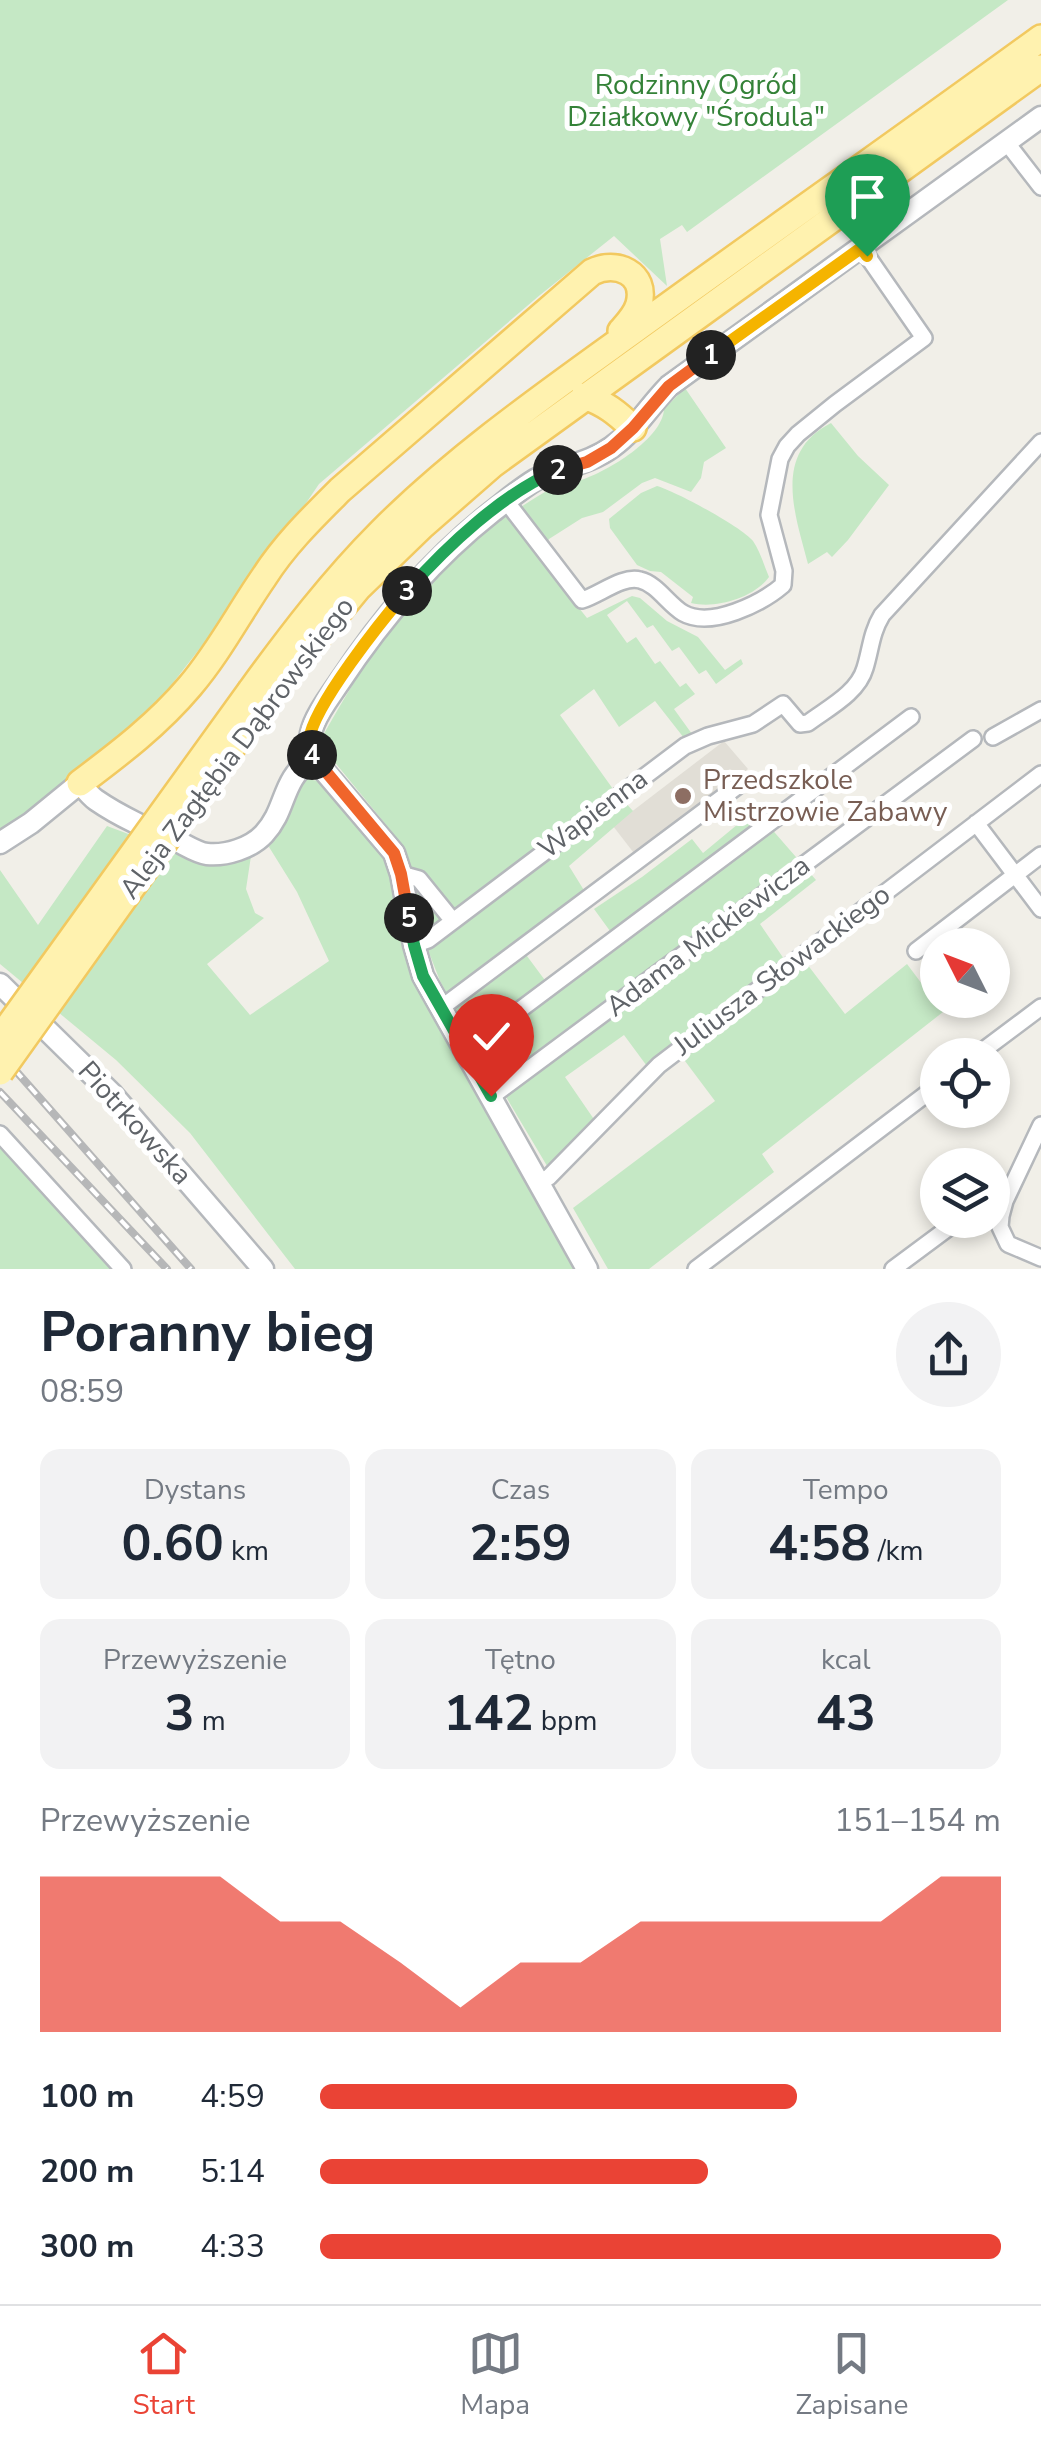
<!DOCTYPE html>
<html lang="pl">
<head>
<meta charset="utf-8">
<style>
  body { margin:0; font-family:"Nunito Sans",sans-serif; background:#f2f2f3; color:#1f2937; height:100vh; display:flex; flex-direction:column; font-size:38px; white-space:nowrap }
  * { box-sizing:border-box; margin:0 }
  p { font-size:32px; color:#747a83 }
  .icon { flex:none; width:55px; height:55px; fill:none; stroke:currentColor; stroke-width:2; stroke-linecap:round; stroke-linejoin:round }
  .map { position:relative; height:1269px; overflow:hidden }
  .details { display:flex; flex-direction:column; background:#fff; flex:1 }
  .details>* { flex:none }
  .needle { width:65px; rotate:312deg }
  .controls { position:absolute; left:920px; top:928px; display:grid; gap:20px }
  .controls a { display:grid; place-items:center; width:90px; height:90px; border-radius:50%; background:#fff; box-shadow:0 5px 15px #0003; font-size:50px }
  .pin { position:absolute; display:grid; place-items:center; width:85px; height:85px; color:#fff; margin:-102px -42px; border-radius:50% 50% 50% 0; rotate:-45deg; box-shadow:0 0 10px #0007 }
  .pin .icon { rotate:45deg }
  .km { position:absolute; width:50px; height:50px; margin:-25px; border-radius:50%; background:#222; color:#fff; font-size:28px; line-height:50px; text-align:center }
  .round { display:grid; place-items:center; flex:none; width:105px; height:105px; border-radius:52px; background:#f2f2f3 }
  .overview { display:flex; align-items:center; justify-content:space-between; height:170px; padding:0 40px }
  h1 { font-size:55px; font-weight:700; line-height:75px }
  .figures { display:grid; grid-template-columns:repeat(3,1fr); gap:15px; height:170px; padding:10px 40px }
  .figures div { display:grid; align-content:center; border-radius:20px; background:#f2f2f3; text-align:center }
  .figures b { font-size:50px; font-weight:700 }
  .figures small { font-size:28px; font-weight:400 }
  .figures p { font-size:28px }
  .chart { height:280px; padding:20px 40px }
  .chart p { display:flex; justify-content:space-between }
  .chart svg { width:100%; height:180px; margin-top:10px; fill:#ea4335; opacity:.7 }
  ul { padding:0 40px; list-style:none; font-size:32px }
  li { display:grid; grid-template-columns:160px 120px 1fr; align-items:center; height:75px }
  li i { height:25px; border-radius:12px; background:#ea4335 }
  .menu { display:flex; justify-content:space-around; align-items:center; height:140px; border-top:2px solid #e0e1e3; background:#fff; font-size:28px; color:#747a83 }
  .menu a { display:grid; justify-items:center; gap:5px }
  .menu .selected { color:#ea4335 }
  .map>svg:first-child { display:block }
  .education { fill:#e1ded6 }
  .green { fill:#c5e8c5 }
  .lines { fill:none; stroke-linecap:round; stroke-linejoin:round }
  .minor-casing { stroke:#b5b8bc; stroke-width:20 }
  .tertiary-casing { stroke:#b5b8bc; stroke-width:25 }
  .primary-casing { stroke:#f2c960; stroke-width:30 }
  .minor { stroke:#fff; stroke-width:15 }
  .tertiary { stroke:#fff; stroke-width:20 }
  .primary { stroke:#fff2af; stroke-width:25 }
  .rail-casing { stroke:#b6b7b8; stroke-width:8 }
  .rail { stroke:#fff; stroke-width:4; stroke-dasharray:11; stroke-linecap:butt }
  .primary-bridge-casing { stroke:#f2c960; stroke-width:30; stroke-linecap:butt }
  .primary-bridge { stroke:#fff2af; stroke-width:25 }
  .split-1-casing { stroke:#fff; stroke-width:20 }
  .split-2-casing { stroke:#fff; stroke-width:20 }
  .split-3-casing { stroke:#fff; stroke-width:20 }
  .split-4-casing { stroke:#fff; stroke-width:20 }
  .split-5-casing { stroke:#fff; stroke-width:20 }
  .split-6-casing { stroke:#fff; stroke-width:20 }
  .split-1 { stroke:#f5b400; stroke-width:12 }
  .split-2 { stroke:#f0652b; stroke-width:12 }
  .split-3 { stroke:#22a559; stroke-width:12 }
  .split-4 { stroke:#f5b400; stroke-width:12 }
  .split-5 { stroke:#f0652b; stroke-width:12 }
  .split-6 { stroke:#22a559; stroke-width:12 }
  .education-dot { fill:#8d6e63; stroke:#fff; stroke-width:4 }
  .labels { text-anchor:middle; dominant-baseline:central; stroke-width:10; stroke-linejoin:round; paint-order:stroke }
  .park-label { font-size:28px; fill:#348238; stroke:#fff }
  .street-label { font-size:28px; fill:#5f6368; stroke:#fff }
  .education-label { font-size:28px; fill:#785e54; stroke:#fff; text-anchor:start }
</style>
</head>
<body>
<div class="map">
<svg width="1041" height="1269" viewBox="0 0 1041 1269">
  <rect width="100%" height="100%" fill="#f1efe8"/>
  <path class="education" d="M724,741l24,28 -111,88 -24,-31z"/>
  <path class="green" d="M0,0h1008l-321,232 -5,-7 -22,14 7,47 -53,-50 -74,59 -221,189 -59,87 -98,126 -57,57 -64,51 -41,26z
    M685,388l41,60 -22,14 -3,16 -10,14 -36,-14 -13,5 -39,29 -21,6 -33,21 -10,19 48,60 45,-22 8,2 27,23 31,16 27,33 16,-11 2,5 -27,20 -10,-14 -7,4 -20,-27 -7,4 -19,-26 -6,3 -20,-27 -20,14 20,28 9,-6 19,27 5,-3 20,26 6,-4 9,11 -21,15 18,25 -8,4 -29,-37 -36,26 -25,-38 -34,26 53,74 20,22 -64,55 21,34 -66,52 23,31 47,-34 16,-18 -16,-22 48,-32 50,-38 11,14 52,-43 61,70 -56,44 33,48 14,-8 38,50 62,-50 36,48 -181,142 12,18 -125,97h-41l-35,-61 142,-107 -33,-44 -27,20 -31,-42 -59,42 37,54 -46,50 -85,-143 -31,-57 -19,-49 -16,-84 -86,-105c38,-69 80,-137 139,-190 23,-21 60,-45 87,-61 11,-7 24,-8 36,-12 26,-8 82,-42 83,-71z
    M831,423l27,33 31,29 -41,55 -16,17 -5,-5 -19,12c-13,-50 -36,-111 23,-141z
    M657,486c18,5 85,41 96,55 7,10 11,24 16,36 -15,21 -53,32 -78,26l2,-6 -32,-25 -11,-1 -13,-6 -27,-37 -1,-9 32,-26z
    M306,779l19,3 63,73 17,93 24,62 146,259h-280l-105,-136 -74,-73 -116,-96v-94l38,55 69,-99 83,31 29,8 32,-9 -5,33 9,24 9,5 -57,46 43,51 79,-54 -32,-69 -28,-45 24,-56z
    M0,1140l115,129h-115z"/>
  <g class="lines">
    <defs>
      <path id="minor" d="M1007,143l34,44
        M506,501l76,99c17,-5 41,-25 58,-20 17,4 28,24 43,33 28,16 79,-10 100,-28l1,-14 -15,-56 11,-56 7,-13 11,-12 37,-30 89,-66 -63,-91
        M993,737l48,-27
        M976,823l65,86
        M401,874l18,5 34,42
        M414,945l14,-5 257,-194 23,-10 45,-12 30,-20 17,20 8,-1c20,-15 50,-30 57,-55 6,-19 6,-35 17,-53l159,-173
        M916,951l125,-96
        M441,1008l302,-226
        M464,1049l53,-37 394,-295
        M977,1055l64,-48
        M491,1097l482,-358
        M1041,1125l-36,76 -4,15 -1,11 8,17 33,14
        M0,1134l123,135
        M539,1183l10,-6 110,-112 382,-291
        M696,1269l242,-184
        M893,1269l66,-49"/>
      <path id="tertiary" d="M0,843l31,-20 49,-40c5,6 10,13 16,17 26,18 55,30 83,42 8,4 19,11 28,12 19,2 44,-6 57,-20 24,-26 16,-54 49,-76
        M0,984l112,110 151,175
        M587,1269l-164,-293 -9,-31 -13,-71 -7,-21 -81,-95c-12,-26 12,-54 26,-75 43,-65 91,-122 153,-171 13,-10 28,-23 43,-32 25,-14 52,-15 77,-33 23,-16 37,-41 57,-61l372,-269"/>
      <path id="primary" d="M584,396c21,7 33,17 49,32
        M251,690c40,-55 82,-110 130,-158 80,-80 175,-145 266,-211 131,-95 264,-188 394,-283
        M265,701l93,-113 64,-62 71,-62 548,-396
        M80,783c40,-30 78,-59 110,-97 29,-34 49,-73 74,-109 21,-33 49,-60 76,-87l252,-218c24,-12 55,1 47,32 -3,11 -11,19 -18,27"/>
    </defs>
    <use href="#minor" class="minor-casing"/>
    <use href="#tertiary" class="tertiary-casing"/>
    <use href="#primary" class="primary-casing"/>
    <use href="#minor" class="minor"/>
    <use href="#tertiary" class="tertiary"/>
    <use href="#primary" class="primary"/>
    <defs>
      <path id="rail" d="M0,1053l191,216
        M0,1092l167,177"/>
    </defs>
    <use href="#rail" class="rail-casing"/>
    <use href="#rail" class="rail"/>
    <defs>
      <path id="primary-bridge" d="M0,1038l251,-348
        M0,1072l265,-371"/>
    </defs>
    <use href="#primary-bridge" class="primary-bridge-casing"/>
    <use href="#primary-bridge" class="primary-bridge"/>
  </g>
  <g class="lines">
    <defs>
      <path id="split-1" d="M711,355l150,-107 6,8"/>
      <path id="split-2" d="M558,470l29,-8 24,-14 22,-20 36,-42 42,-31"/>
      <path id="split-3" d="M407,591c40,-45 96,-98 151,-121"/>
      <path id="split-4" d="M312,755c-3,-6 -4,-7 -3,-15 4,-34 74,-121 98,-149"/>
      <path id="split-5" d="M312,755l82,98 7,21 8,44"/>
      <path id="split-6" d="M409,918l5,27 9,31 68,120"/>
    </defs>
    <use href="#split-1" class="split-1-casing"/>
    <use href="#split-2" class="split-2-casing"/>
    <use href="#split-3" class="split-3-casing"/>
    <use href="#split-4" class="split-4-casing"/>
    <use href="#split-5" class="split-5-casing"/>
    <use href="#split-6" class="split-6-casing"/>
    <use href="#split-1" class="split-1"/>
    <use href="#split-2" class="split-2"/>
    <use href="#split-3" class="split-3"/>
    <use href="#split-4" class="split-4"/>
    <use href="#split-5" class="split-5"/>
    <use href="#split-6" class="split-6"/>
  </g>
  <circle class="education-dot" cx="683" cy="796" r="10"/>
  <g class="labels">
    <g class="park-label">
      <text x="696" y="85">Rodzinny Ogród<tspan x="696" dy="32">Działkowy "Środula"</tspan></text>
    </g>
    <g class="street-label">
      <text transform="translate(237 748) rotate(-53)">Aleja Zagłębia Dąbrowskiego</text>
      <text transform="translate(593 814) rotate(-37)">Wapienna</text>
      <text transform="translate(708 936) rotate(-37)">Adama Mickiewicza</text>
      <text transform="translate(782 970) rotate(-37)">Juliusza Słowackiego</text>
      <text transform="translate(135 1123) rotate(48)">Piotrkowska</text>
    </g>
    <g class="education-label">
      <text x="703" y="780">Przedszkole<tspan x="703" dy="32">Mistrzowie Zabawy</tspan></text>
    </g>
  </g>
</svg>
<div class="controls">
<a><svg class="needle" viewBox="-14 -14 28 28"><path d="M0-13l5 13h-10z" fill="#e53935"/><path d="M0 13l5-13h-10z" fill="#747a83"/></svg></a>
<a><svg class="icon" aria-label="locate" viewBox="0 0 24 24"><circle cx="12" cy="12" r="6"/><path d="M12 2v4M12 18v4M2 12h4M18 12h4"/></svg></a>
<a><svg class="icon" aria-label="layers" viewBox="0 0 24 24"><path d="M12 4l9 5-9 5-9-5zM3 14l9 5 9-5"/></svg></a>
</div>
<div class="pin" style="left:867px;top:256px;background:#1e9e55"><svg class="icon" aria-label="arrive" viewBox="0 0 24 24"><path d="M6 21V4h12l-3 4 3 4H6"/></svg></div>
<div class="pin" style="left:491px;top:1096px;background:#d93025"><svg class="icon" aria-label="check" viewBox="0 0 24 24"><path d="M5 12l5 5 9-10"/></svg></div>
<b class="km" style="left:711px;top:355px">1</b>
<b class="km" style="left:558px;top:470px">2</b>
<b class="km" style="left:407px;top:591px">3</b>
<b class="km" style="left:312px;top:755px">4</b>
<b class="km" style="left:409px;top:918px">5</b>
</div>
<section class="details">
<div class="overview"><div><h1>Poranny bieg</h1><p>08:59</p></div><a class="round"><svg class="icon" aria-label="share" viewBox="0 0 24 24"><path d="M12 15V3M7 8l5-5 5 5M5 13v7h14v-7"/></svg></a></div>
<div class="figures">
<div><p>Dystans</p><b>0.60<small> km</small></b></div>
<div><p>Czas</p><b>2:59</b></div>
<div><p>Tempo</p><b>4:58<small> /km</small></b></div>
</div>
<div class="figures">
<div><p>Przewyższenie</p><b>3<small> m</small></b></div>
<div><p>Tętno</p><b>142<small> bpm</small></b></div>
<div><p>kcal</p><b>43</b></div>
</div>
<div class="chart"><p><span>Przewyższenie</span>151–154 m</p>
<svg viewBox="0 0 160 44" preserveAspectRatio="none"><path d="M0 44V6L10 6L20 6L30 6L40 17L50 17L60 27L70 38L80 27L90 27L100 17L110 17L120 17L130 17L140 17L150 6L160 6V44z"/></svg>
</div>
<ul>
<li><b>100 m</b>4:59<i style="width:70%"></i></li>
<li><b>200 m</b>5:14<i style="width:57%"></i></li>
<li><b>300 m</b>4:33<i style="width:100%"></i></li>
</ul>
</section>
<nav class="menu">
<a class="selected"><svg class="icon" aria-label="home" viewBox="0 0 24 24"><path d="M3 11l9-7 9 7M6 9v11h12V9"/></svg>Start</a>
<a><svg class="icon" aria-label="map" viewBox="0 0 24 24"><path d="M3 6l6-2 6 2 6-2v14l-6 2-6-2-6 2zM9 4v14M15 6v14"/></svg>Mapa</a>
<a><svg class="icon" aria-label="saved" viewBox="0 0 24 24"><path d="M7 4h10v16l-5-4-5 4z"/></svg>Zapisane</a>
</nav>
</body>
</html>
